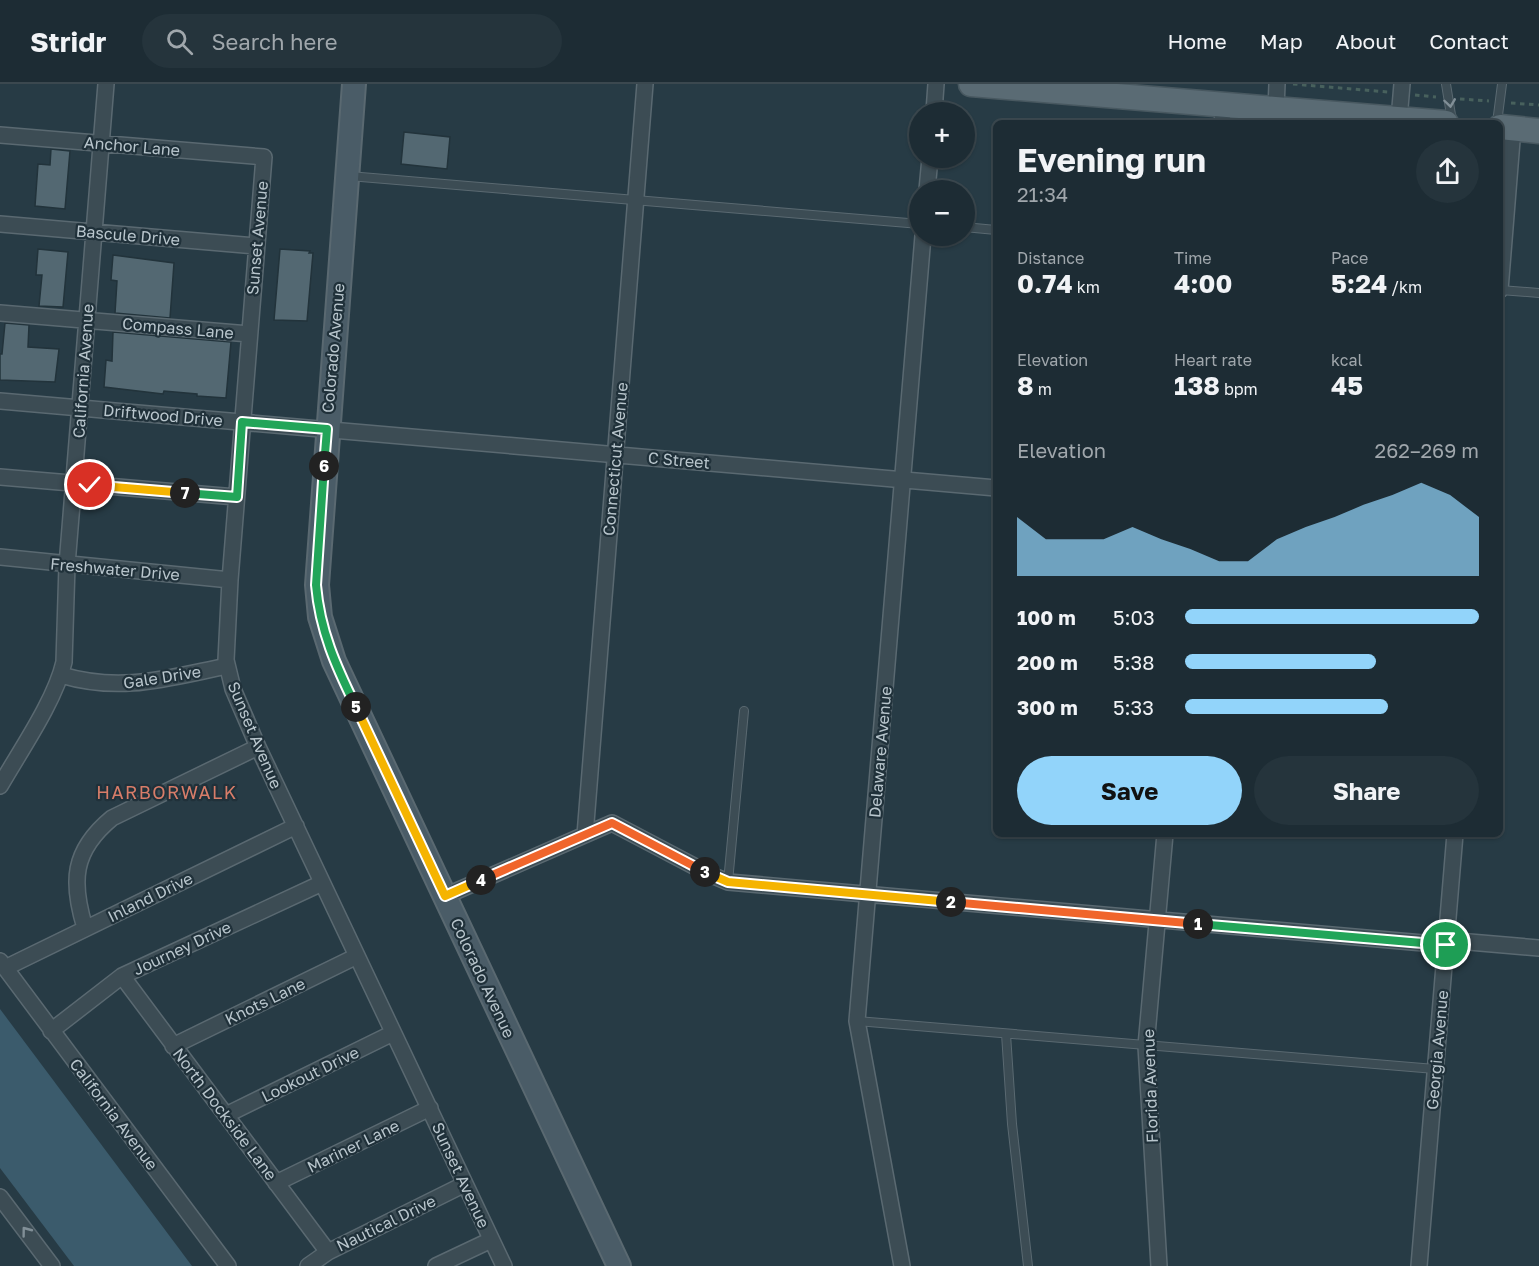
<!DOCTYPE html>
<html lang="en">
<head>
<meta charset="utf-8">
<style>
  body { margin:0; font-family:"Golos Text",sans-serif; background:#25343c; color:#f1f3f6; height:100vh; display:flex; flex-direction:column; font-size:22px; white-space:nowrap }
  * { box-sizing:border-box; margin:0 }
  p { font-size:20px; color:#a0a7ac }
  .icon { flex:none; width:33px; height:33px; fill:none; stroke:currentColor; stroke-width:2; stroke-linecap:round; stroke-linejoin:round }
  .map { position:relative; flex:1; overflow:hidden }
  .side { position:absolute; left:993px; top:36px; width:510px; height:717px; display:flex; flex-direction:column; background:#1d2c34; border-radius:9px; box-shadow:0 2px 4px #0004,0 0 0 2px #3b484f }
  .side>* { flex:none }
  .buttons { position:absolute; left:909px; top:18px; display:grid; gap:12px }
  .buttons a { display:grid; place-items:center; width:66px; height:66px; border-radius:50%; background:#1d2c34; box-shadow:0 2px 4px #0004,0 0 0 2px #3b484f; font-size:30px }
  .pin { position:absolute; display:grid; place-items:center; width:51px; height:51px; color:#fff; margin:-26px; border:3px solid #fff; border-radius:50%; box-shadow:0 2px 6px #0007 }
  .km { position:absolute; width:30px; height:30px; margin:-15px; border-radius:50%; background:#222; color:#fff; font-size:16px; line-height:30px; text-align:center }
  .round { display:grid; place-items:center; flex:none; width:63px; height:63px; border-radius:32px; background:#25343c }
  .summary { display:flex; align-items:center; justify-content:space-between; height:102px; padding:0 24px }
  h1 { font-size:33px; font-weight:700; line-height:45px }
  .stats { display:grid; grid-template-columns:repeat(3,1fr); gap:9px; height:102px; padding:6px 24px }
  .stats div { display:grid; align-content:center }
  .stats b { font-size:26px; font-weight:700 }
  .stats small { font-size:16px; font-weight:400 }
  .stats p { font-size:16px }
  .chart { height:168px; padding:12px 24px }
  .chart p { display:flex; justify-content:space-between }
  .chart svg { width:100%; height:108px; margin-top:6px; fill:#92d4fa; opacity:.7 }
  .primary-button { display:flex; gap:12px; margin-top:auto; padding:12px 24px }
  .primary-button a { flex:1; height:69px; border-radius:36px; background:#92d4fa; color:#111; font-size:24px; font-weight:700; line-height:69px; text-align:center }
  .primary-button a+a { background:#25343c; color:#f1f3f6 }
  ul { padding:0 24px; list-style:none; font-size:20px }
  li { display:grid; grid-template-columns:96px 72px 1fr; align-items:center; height:45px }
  li i { height:15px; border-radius:8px; background:#92d4fa }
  header { display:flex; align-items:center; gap:36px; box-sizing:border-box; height:84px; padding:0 30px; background:#1d2c34; border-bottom:2px solid #3b484f }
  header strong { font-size:28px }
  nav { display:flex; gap:33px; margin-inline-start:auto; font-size:21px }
  .search { width:420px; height:54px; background:#25343c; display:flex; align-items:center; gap:15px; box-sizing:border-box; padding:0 21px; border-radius:33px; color:#a0a7ac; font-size:22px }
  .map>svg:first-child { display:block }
  .water { fill:#3b5b6c }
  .building { fill:#536872; stroke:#22333b; stroke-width:1.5 }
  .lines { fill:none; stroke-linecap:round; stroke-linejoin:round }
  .service-casing { stroke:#5a6971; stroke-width:10 }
  .minor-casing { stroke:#5a6971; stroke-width:18 }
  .secondary-casing { stroke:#5a6971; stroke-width:26 }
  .primary-casing { stroke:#485860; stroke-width:27 }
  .path { stroke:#48615d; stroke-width:3; stroke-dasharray:4.5 4.5; stroke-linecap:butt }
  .service { stroke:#3c4c54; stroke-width:8 }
  .minor { stroke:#3c4c54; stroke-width:15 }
  .secondary { stroke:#4a5c67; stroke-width:22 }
  .primary { stroke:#5a6b74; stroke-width:24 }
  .oneway { stroke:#818f97 }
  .split-1-casing { stroke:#fff; stroke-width:12 }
  .split-2-casing { stroke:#fff; stroke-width:12 }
  .split-3-casing { stroke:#fff; stroke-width:12 }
  .split-4-casing { stroke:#fff; stroke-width:12 }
  .split-5-casing { stroke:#fff; stroke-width:12 }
  .split-6-casing { stroke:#fff; stroke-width:12 }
  .split-7-casing { stroke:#fff; stroke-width:12 }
  .split-8-casing { stroke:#fff; stroke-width:12 }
  .split-1 { stroke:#22a559; stroke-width:8 }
  .split-2 { stroke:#f0652b; stroke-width:8 }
  .split-3 { stroke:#f5b400; stroke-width:8 }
  .split-4 { stroke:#f0652b; stroke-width:8 }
  .split-5 { stroke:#f5b400; stroke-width:8 }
  .split-6 { stroke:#22a559; stroke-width:8 }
  .split-7 { stroke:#22a559; stroke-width:8 }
  .split-8 { stroke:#f5b400; stroke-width:8 }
  .labels { text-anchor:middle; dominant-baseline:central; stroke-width:4.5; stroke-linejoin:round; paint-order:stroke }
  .street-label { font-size:16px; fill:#b9c6cd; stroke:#20313a }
  .neighbourhood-label { font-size:18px; letter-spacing:1.5px; fill:#d87d69; stroke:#20313a }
</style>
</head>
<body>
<header>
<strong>Stridr</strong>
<div class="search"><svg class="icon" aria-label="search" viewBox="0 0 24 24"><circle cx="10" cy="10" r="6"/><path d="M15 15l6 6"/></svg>Search here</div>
<nav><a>Home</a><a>Map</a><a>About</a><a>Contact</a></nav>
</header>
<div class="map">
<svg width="1539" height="1182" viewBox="0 0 1539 1182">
  <rect width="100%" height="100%" fill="#273b45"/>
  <path class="water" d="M0,925l192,257h-118l-74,-98z"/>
  <path class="building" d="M404,48l46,5 -3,32 -46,-5z
    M51,65l19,2 -5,58 -30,-3 3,-42 12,1z
    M38,165l30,3 -5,55 -24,-1 3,-31h-6z
    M280,165l30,2 -1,2h4l-6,68 -33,-1z
    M113,171l61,8 -4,55 -55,-5 2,-32 -6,-1z
    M5,239l24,2 -1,22 31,2 -4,33 -55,-2v-26h2z
    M113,248l118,10 -5,56 -29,-2v-2l-33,-3 -1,3 -59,-7 2,-27 6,1z"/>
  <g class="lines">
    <defs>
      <path id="service" d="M1446,0l6,37
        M1497,39l5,-39
        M349,92l571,48
        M964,143l32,3
        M1500,206l39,3
        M728,798l16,-171
        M857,937l578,48
        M1006,950l6,90 16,142"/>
      <path id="minor" d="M1276,25l1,-25
        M934,28l2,-28
        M1399,35l3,-35
        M1222,39l2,-18
        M0,51l264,22 -34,423 -4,80 7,29 25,58 246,519
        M927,106l3,-32
        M0,140l256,22
        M1500,206l13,-162
        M0,229l249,21
        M0,317l996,87
        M0,393l236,20
        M0,473l230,23
        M61,591c61,18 106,3 166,-9
        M0,702c20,-35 55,-85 64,-124l3,-97 39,-481
        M585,751l60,-751
        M445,812l167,-73 97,51 19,8 718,63
        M85,844c-14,-46 -13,-77 27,-110l146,-71
        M1446,856l93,8
        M0,877l228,305
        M5,884l291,-142
        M122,892l206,276
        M51,947l71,-55 200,-93
        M173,962l184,-90
        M226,1031l167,-82
        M276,1099l154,-75
        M0,1113l52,69
        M308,1182l20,-14 137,-68
        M436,1182l55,-26
        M902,1182l-45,-245 66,-785
        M1159,1182l-13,-220 19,-212
        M1419,1182l36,-432"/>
      <path id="secondary" d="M354,0l-37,501 3,32 14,44 285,605"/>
      <path id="primary" d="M971,0l475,39
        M1500,43l39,4"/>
    </defs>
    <use href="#service" class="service-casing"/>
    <use href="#minor" class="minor-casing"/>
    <use href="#secondary" class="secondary-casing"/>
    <use href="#primary" class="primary-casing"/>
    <path class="path" d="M1293,0l95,8
      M1415,11l21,2
      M1460,15l29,2
      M1511,19l28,2"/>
    <use href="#service" class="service"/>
    <use href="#minor" class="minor"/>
    <use href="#secondary" class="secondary"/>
    <use href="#primary" class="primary"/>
  </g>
  <defs><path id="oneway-chevron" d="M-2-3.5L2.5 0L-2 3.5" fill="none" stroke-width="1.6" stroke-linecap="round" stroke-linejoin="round" transform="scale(1.5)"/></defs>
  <g class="oneway">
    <use href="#oneway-chevron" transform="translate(1450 19) rotate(82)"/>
    <use href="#oneway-chevron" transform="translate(26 1147) rotate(-127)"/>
  </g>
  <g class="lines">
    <defs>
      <path id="split-1" d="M1198,840l248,21"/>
      <path id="split-2" d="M951,818l247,22"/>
      <path id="split-3" d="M705,788l23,10 223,20"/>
      <path id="split-4" d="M481,796l131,-57 93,49"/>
      <path id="split-5" d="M356,623l89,189 36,-16"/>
      <path id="split-6" d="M324,382l-8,119c4,46 20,81 40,122"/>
      <path id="split-7" d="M185,409l52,4 5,-75 85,7 -3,37"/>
      <path id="split-8" d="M90,401l95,8"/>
    </defs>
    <use href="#split-1" class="split-1-casing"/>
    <use href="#split-2" class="split-2-casing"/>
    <use href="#split-3" class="split-3-casing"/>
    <use href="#split-4" class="split-4-casing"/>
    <use href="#split-5" class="split-5-casing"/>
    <use href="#split-6" class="split-6-casing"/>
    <use href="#split-7" class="split-7-casing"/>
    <use href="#split-8" class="split-8-casing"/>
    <use href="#split-1" class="split-1"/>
    <use href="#split-2" class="split-2"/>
    <use href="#split-3" class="split-3"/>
    <use href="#split-4" class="split-4"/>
    <use href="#split-5" class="split-5"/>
    <use href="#split-6" class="split-6"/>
    <use href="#split-7" class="split-7"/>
    <use href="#split-8" class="split-8"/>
  </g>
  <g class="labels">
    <g class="street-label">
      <text transform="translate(132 62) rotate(5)">Anchor Lane</text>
      <text transform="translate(128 151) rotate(5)">Bascule Drive</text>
      <text transform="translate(257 154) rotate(-85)">Sunset Avenue</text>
      <text transform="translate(178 244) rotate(5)">Compass Lane</text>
      <text transform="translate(333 264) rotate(-85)">Colorado Avenue</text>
      <text transform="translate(83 287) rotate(-86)">California Avenue</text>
      <text transform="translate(163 331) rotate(5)">Driftwood Drive</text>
      <text transform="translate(615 375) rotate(-85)">Connecticut Avenue</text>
      <text transform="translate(679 376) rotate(5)">C Street</text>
      <text transform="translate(115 485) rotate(5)">Freshwater Drive</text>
      <text transform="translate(162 593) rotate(-9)">Gale Drive</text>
      <text transform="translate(255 651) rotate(67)">Sunset Avenue</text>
      <text transform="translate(880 668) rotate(-85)">Delaware Avenue</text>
      <text transform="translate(150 813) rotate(-26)">Inland Drive</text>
      <text transform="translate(182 864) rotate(-25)">Journey Drive</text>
      <text transform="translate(483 894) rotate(65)">Colorado Avenue</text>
      <text transform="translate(265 917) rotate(-26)">Knots Lane</text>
      <text transform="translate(1437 966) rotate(-85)">Georgia Avenue</text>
      <text transform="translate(310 990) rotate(-26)">Lookout Drive</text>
      <text transform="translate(1150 1002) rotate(-92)">Florida Avenue</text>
      <text transform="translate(114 1030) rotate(53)">California Avenue</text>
      <text transform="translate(225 1030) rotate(53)">North Dockside Lane</text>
      <text transform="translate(353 1062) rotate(-26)">Mariner Lane</text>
      <text transform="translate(461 1091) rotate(65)">Sunset Avenue</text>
      <text transform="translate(386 1139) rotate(-26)">Nautical Drive</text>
    </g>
    <g class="neighbourhood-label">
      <text x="167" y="708">HARBORWALK</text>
    </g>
  </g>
</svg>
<div class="buttons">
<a>+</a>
<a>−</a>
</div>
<div class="pin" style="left:1446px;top:861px;background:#1e9e55"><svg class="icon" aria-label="arrive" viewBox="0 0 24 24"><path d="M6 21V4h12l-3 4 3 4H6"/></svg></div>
<div class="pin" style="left:90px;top:401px;background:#d93025"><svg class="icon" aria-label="check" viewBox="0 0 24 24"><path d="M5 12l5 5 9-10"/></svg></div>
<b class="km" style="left:1198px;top:840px">1</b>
<b class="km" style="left:951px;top:818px">2</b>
<b class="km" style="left:705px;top:788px">3</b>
<b class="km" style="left:481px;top:796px">4</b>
<b class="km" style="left:356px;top:623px">5</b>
<b class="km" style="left:324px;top:382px">6</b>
<b class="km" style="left:185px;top:409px">7</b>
<section class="side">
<div class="summary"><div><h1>Evening run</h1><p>21:34</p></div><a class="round"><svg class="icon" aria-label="share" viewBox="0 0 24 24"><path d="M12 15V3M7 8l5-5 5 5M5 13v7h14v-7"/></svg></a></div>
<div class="stats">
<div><p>Distance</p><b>0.74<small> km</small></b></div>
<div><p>Time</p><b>4:00</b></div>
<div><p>Pace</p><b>5:24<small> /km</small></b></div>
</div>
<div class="stats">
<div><p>Elevation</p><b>8<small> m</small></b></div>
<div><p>Heart rate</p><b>138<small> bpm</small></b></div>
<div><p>kcal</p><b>45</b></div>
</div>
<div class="chart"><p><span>Elevation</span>262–269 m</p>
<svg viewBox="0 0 160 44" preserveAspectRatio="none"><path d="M0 44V20L10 29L20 29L30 29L40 24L50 29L60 33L70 38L80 38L90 29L100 24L110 20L120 15L130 11L140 6L150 11L160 20V44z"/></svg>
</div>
<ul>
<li><b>100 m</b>5:03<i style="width:100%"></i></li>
<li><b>200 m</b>5:38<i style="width:65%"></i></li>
<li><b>300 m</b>5:33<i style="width:69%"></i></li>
</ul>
<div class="primary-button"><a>Save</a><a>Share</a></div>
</section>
</div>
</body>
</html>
